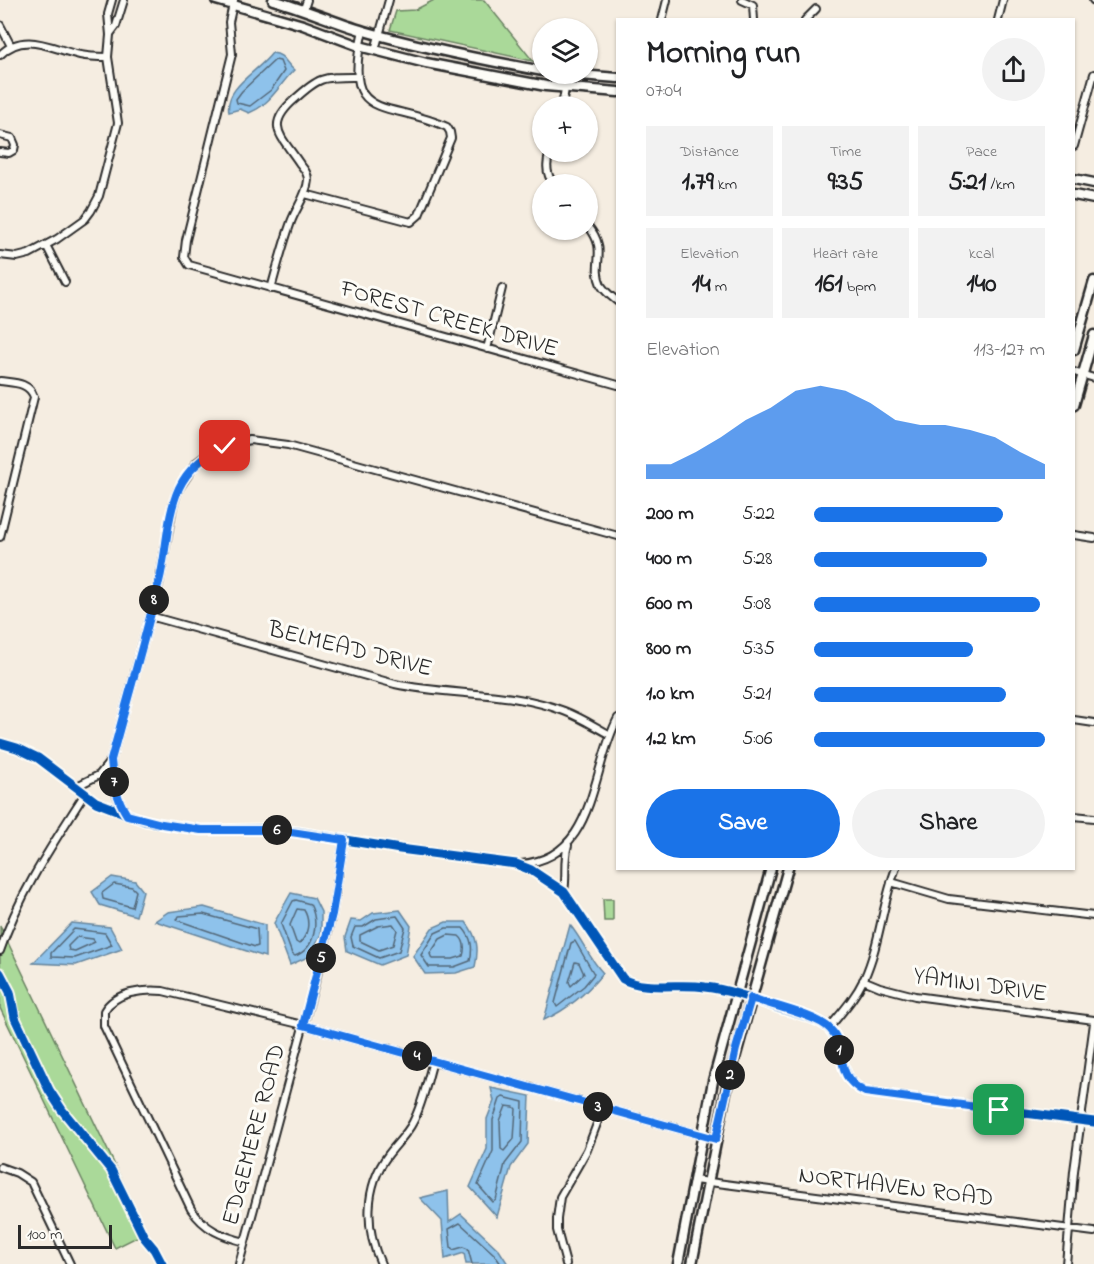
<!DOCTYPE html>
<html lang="en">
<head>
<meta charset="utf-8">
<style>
  body { margin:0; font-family:"Indie Flower",sans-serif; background:#f2f2f2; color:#202124; height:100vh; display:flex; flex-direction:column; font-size:22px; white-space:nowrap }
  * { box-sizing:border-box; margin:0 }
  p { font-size:20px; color:#757577 }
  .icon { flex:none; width:33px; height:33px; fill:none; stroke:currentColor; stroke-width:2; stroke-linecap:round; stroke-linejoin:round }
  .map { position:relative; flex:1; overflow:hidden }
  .details { position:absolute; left:616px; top:18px; width:459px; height:852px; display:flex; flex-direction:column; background:#fff; border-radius:0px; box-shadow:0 2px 4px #0004 }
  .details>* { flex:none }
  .fabs { position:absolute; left:532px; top:18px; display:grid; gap:12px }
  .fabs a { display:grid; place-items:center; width:66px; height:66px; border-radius:50%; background:#fff; box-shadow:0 2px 4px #0004; font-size:30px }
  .scale { position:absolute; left:18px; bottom:15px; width:94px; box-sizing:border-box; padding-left:6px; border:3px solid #2b2b2b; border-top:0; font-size:16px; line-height:21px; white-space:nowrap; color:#2b2b2b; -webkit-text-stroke:4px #fdfcf7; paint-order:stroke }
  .pin { position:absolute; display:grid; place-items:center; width:51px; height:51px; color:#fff; margin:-26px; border-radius:12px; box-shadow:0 3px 9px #0006 }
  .km { position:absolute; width:30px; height:30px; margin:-15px; border-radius:50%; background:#222; color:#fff; font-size:16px; line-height:30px; text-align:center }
  .round { display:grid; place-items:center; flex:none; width:63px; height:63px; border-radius:32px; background:#f2f2f2 }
  .summary { display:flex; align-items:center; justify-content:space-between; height:102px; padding:0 30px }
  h1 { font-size:33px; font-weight:700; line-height:45px }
  .metrics { display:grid; grid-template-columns:repeat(3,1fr); gap:9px; height:102px; padding:6px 30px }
  .metrics div { display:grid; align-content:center; border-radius:0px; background:#f2f2f2; text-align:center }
  .metrics b { font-size:26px; font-weight:700 }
  .metrics small { font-size:16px; font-weight:400 }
  .metrics p { font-size:16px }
  .chart { height:168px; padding:12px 30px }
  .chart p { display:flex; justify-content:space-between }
  .chart svg { width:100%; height:108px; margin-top:6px; fill:#1a73e8; opacity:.7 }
  .cta { display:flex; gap:12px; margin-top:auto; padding:12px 30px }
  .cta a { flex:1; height:69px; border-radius:36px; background:#1a73e8; color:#fff; font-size:24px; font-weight:700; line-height:69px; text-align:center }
  .cta a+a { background:#f2f2f2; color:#202124 }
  ul { padding:0 30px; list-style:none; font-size:20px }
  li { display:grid; grid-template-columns:96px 72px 1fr; align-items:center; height:45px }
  li i { height:15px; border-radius:8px; background:#1a73e8 }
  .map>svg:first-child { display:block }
  .green { fill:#aad999; stroke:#6a8262; stroke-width:1.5 }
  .water { fill:#8ec2eb; stroke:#66869e; stroke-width:1.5 }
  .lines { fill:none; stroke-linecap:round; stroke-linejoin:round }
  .shore { stroke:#536778; stroke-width:1.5 }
  .minor-casing { stroke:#2b2b2b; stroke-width:10 }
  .major-casing { stroke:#2b2b2b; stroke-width:13 }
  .minor { stroke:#fdfcf7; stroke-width:6 }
  .major { stroke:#fdfcf7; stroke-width:8 }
  .cycleway-casing { stroke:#fdfcf7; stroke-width:13 }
  .cycleway { stroke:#0057b8; stroke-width:9 }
  .route-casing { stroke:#fff; stroke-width:12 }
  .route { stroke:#1a73e8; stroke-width:8 }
  .labels { text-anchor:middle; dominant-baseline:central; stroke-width:6; stroke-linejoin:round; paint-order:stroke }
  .street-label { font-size:24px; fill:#2b2b2b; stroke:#fdfcf7 }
</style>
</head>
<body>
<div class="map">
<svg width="1094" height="1264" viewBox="0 0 1094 1264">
  <rect width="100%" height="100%" fill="#f5ede1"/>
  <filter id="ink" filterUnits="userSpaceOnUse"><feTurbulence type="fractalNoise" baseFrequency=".0167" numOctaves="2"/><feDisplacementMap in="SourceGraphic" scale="12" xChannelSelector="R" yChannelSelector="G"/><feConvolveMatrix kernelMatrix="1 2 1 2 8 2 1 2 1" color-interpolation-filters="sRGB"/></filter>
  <g filter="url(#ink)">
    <path class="green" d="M434,0h50l49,61 -143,-31 6,-19 19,-1z
      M603,899h10v22h-9z
      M0,926l147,306 -32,16 -115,-240z"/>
    <path class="water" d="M272,53c13,1 13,10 22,17 -15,15 -24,35 -45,43l-9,-4 -11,3c-5,-25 30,-41 43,-59z
      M112,877l23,4 8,10 -7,25 -36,-11 -8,-13z
      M291,893l23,5 7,14v22l-13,23 -18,8 -16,-42z
      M204,907l61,18v32l-110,-36 13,-9z
      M400,910l11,16 -5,29 -26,10 -33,-14 -2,-14 6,-17 10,1 12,-8z
      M446,922h20c12,16 13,27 9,45l-19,6 -31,1 -12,-18 19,-28z
      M72,923l38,4 12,22 -46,16 -43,-2z
      M570,925c13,16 19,33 33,48 -17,20 -34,36 -59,47z
      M491,1088l39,8 -2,48 -17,23 -14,50 -27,-30 17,-38v-30l7,-18z
      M448,1191l1,31 12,-8 38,36 9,14h-42l-2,-11 -19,6 -3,-38 -22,-23z"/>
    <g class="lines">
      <path class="shore" d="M275,60l5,1 4,10 -13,19 -21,16 -13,-3 -1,-4 6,-8z
        M114,884l18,3 4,4 -4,16 -29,-8 -1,-6z
        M296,900l14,4c9,18 6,44 -15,52l-3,-2 -11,-30 12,-23z
        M297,909l7,1c7,12 4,25 -5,34l-3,-2 -6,-17z
        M203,914l54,15 1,17 -3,1 -78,-27 2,-4z
        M397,916l8,12 -6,23 -20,7 -26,-12 -2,-9 4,-10h8l13,-8z
        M393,924l4,6 -4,15 -14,5 -19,-9v-6l18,-9z
        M446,928h17c9,10 10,20 7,33l-16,6h-25l-8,-12 14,-22z
        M74,929l31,4 7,12 -37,13 -24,-1v-4z
        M448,935l11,1c6,5 6,13 4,20l-10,3h-21l-2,-5 10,-15z
        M77,937l16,2 2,3 -20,9 -6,-1 -1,-4z
        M575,941l19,33 -10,12 -27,21 -2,-4 16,-60z
        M575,962l4,1 5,11 -13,12 -2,-4z
        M503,1097l20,5 -1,40 -17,22 -9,36 -3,2 -15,-17 15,-34v-31l7,-21z
        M506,1106l8,1 2,2 -2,30 -10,12 -3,-2 -1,-28z
        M472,1264l-4,-15 -5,-2 -10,3 -2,-3 -2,-18 11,-6 34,31 7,10"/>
      <defs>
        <path id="minor" d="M234,0l-5,22 3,32 -46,186 -2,17 5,8 429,120
          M742,0l11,5 1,15
          M1093,0l1,1
          M304,9l3,-9
          M662,20l5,-20
          M805,20l11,-11
          M998,20l5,-20
          M0,25l11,21
          M110,34l6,-8 8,-26
          M375,50l14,-50
          M0,55c24,-25 52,-6 80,0 9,2 19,2 28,2
          M562,106l3,-17
          M0,135l12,3 3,7 -1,5 -5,3 -9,-1
          M1074,146l20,-72
          M550,152c-4,11 -4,23 4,32
          M305,194l106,28 8,-7 32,-77 -1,-6 -3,-5c-60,-28 -106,-2 -84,-97
          M588,226c21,25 3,37 13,59 4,7 11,12 17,17
          M46,245l19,37
          M0,255l17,2 12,-3 28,-15 28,-20 6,-8 8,-15 19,-73 -10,-66 2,-22 -2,-21 4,-14
          M271,289c6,-22 12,-45 20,-67 5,-14 16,-27 17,-42 0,-7 -4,-11 -8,-16 -19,-29 -36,-38 -5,-65 25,-23 28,-22 62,-22
          M487,349l15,-61
          M1074,372l20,6
          M0,381c14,2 29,1 34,16l-34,140
          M1074,535l20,3
          M150,616l245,68c55,12 115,6 169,27 16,6 30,15 45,23
          M1074,720l20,3
          M0,743l17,5 21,10 58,44 49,19 56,9 61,-1 36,3 102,17 116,15 15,6 33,22 59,87c20,12 59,4 82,8 25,3 48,12 71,20 15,5 30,8 44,15 31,16 10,52 45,70l229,30
          M75,787l24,-12 12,-15
          M126,815l-10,-22 -5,-33 48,-176 14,-78 5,-16 19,-28 15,-11 13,-6 25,-5 38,5 330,91
          M1074,816l20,2
          M520,864c77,-5 70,-94 98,-146
          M891,882l58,17 145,17
          M564,892c3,-16 -1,-30 4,-47
          M0,951c19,-57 52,-106 84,-156
          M863,980l17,7 35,9 179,24
          M829,1028c13,-16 26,-30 35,-49 16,-35 18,-75 32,-111
          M0,1167l17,6 14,9 39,82
          M694,1180l400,52
          M245,1242c-23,-6 -40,-12 -54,-33l-87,-183v-15c11,-19 39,-22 59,-20l140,34 413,114
          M239,1264l81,-300 12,-50 12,-74
          M381,1264c-16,-35 -17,-77 7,-109 8,-11 19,-21 25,-33 10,-19 14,-41 20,-61
          M566,1264l-9,-34v-11l3,-22 27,-47 16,-42
          M1066,1264l8,-93 20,-148"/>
        <path id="major" d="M216,0l87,25 56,21 67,17 120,23 72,6
          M273,0c31,9 61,22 91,31 59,17 119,29 179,40
          M567,74l51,4
          M1074,179l20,4
          M1074,195l20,4
          M1074,350l20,-69
          M1074,405l20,-70
          M678,1264l35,-183 58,-213
          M692,1264l35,-177 61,-219"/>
      </defs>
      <use href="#minor" class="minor-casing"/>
      <use href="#major" class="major-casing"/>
      <use href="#minor" class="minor"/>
      <use href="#major" class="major"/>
      <defs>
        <path id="cycleway" d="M0,743l17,5 21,10 58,44 49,19 56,9 61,-1 36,3 102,17 116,15 15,6 33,22 59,87c20,12 59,4 82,8 25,3 48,12 71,20 15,5 30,8 44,15 31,16 10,52 45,70l229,30
          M0,973l10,19 5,26 34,72 13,20 49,60 33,67 10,12 8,15"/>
      </defs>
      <use href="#cycleway" class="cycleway-casing"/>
      <use href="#cycleway" class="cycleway"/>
    </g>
  </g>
  <g class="lines" filter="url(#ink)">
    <defs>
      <path id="route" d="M225,446c-20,9 -36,21 -46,42 -13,29 -12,64 -20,94 -15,60 -32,119 -48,178 2,20 5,38 16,55l35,9 39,6h77l66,10 -12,74 -29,111 413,114 20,-90 15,-51c19,7 66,17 79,31 20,20 1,46 35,63l134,18"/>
    </defs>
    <use href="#route" class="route-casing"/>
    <use href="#route" class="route"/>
  </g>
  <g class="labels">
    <g class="street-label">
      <text transform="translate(449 320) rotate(16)">FOREST CREEK DRIVE</text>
      <text transform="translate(350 650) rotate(14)">BELMEAD DRIVE</text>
      <text transform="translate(980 986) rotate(8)">YAMINI DRIVE</text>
      <text transform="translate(255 1135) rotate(-75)">EDGEMERE ROAD</text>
      <text transform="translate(896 1188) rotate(7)">NORTHAVEN ROAD</text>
    </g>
  </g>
</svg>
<div class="fabs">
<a><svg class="icon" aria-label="layers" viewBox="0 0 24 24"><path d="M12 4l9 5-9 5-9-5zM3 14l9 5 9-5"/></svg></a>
<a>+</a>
<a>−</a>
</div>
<div class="scale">100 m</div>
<div class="pin" style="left:999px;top:1110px;background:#1e9e55"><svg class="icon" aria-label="arrive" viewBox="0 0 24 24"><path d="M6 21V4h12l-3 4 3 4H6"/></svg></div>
<div class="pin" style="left:225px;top:446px;background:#d93025"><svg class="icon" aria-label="check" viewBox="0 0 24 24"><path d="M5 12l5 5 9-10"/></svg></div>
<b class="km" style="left:839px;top:1050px">1</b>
<b class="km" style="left:730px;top:1075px">2</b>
<b class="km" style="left:598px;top:1107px">3</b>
<b class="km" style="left:417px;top:1056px">4</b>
<b class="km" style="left:321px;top:958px">5</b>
<b class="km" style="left:277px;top:830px">6</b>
<b class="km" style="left:114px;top:782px">7</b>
<b class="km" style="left:154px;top:600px">8</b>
<section class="details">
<div class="summary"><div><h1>Morning run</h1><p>07:04</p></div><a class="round"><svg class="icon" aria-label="share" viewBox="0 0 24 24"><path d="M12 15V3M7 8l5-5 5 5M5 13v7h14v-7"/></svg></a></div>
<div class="metrics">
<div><p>Distance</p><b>1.79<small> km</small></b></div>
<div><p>Time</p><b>9:35</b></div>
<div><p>Pace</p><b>5:21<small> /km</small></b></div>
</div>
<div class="metrics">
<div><p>Elevation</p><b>14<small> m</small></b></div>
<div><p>Heart rate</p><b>161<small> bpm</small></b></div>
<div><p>kcal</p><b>140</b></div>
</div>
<div class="chart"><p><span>Elevation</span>113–127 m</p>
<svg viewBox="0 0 160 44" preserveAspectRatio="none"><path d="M0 44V38L10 38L20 33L30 27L40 20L50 15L60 8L70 6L80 8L90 13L100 20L110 22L120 22L130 24L140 27L150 33L160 38V44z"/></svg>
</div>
<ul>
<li><b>200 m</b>5:22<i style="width:82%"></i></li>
<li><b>400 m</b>5:28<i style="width:75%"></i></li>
<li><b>600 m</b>5:08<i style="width:98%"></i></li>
<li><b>800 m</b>5:35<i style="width:69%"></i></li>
<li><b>1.0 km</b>5:21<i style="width:83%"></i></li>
<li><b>1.2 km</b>5:06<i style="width:100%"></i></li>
</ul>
<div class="cta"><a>Save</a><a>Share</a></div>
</section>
</div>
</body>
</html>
